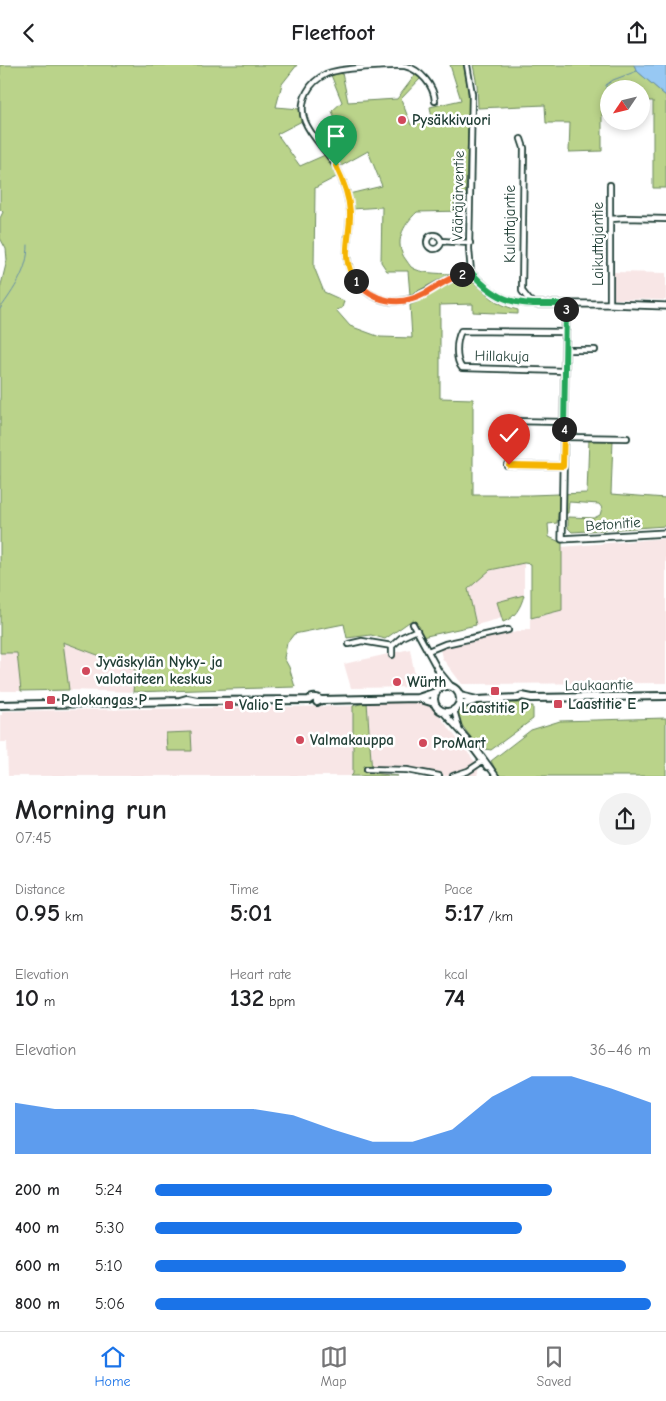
<!DOCTYPE html>
<html lang="en">
<head>
<meta charset="utf-8">
<style>
  body { margin:0; font-family:"Comic Neue",sans-serif; background:#f2f2f2; color:#202124; height:100vh; display:flex; flex-direction:column; font-size:19px; white-space:nowrap }
  * { box-sizing:border-box; margin:0 }
  p { font-size:16px; color:#757577 }
  .icon { flex:none; width:28px; height:28px; fill:none; stroke:currentColor; stroke-width:2; stroke-linecap:round; stroke-linejoin:round }
  .map { position:relative; height:711px; overflow:hidden }
  .panel { display:flex; flex-direction:column; background:#fff; flex:1 }
  .panel>* { flex:none }
  .needle { width:32px; rotate:235deg }
  .buttons { position:absolute; left:600px; top:15px; display:grid; gap:10px }
  .buttons a { display:grid; place-items:center; width:50px; height:50px; border-radius:50%; background:#fff; box-shadow:0 2px 8px #0003; font-size:25px }
  .pin { position:absolute; display:grid; place-items:center; width:42px; height:42px; color:#fff; margin:-51px -21px; border-radius:50% 50% 50% 0; rotate:-45deg; box-shadow:0 0 5px #0007 }
  .pin .icon { rotate:45deg }
  .km { position:absolute; width:25px; height:25px; margin:-12px; border-radius:50%; background:#222; color:#fff; font-size:14px; line-height:25px; text-align:center }
  .round { display:grid; place-items:center; flex:none; width:52px; height:52px; border-radius:26px; background:#f2f2f2 }
  .overview { display:flex; align-items:center; justify-content:space-between; height:85px; padding:0 15px }
  h1 { font-size:28px; font-weight:600; line-height:38px }
  .figures { display:grid; grid-template-columns:repeat(3,1fr); gap:8px; height:85px; padding:5px 15px }
  .figures div { display:grid; align-content:center }
  .figures b { font-size:25px; font-weight:600 }
  .figures small { font-size:14px; font-weight:400 }
  .figures p { font-size:14px }
  .chart { height:140px; padding:10px 15px }
  .chart p { display:flex; justify-content:space-between }
  .chart svg { width:100%; height:90px; margin-top:5px; fill:#1a73e8; opacity:.7 }
  ul { padding:0 15px; list-style:none; font-size:16px }
  li { display:grid; grid-template-columns:80px 60px 1fr; align-items:center; height:38px }
  li i { height:12px; border-radius:6px; background:#1a73e8 }
  header { display:flex; justify-content:space-between; align-items:center; height:65px; padding:0 15px; background:#fff; font-size:22px; font-weight:600 }
  .tab-bar { display:flex; justify-content:space-around; align-items:center; height:70px; border-top:1px solid #e0e0e0; background:#fff; font-size:14px; color:#757577 }
  .tab-bar a { display:grid; justify-items:center; gap:2px }
  .tab-bar .current { color:#1a73e8 }
  .map>svg:first-child { display:block }
  .built { fill:#f8e6e6 }
  .green { fill:#bad38a; stroke:#6c885f }
  .water { fill:#97c8f3; stroke:#6790a7 }
  .lines { fill:none; stroke-linecap:round; stroke-linejoin:round }
  .stream { stroke:#6790a7; stroke-width:1 }
  .minor-casing { stroke:#1f3d34; stroke-width:8 }
  .tertiary-casing { stroke:#1f3d34; stroke-width:9 }
  .secondary-casing { stroke:#1f3d34; stroke-width:10 }
  .minor { stroke:#fff; stroke-width:4.5 }
  .tertiary { stroke:#fff; stroke-width:5.5 }
  .secondary { stroke:#fff; stroke-width:6 }
  .split-1-casing { stroke:#fff; stroke-width:10 }
  .split-2-casing { stroke:#fff; stroke-width:10 }
  .split-3-casing { stroke:#fff; stroke-width:10 }
  .split-4-casing { stroke:#fff; stroke-width:10 }
  .split-5-casing { stroke:#fff; stroke-width:10 }
  .split-1 { stroke:#f5b400; stroke-width:6 }
  .split-2 { stroke:#f0652b; stroke-width:6 }
  .split-3 { stroke:#22a559; stroke-width:6 }
  .split-4 { stroke:#22a559; stroke-width:6 }
  .split-5 { stroke:#f5b400; stroke-width:6 }
  .poi-dot { fill:#d1495b; stroke:#fff; stroke-width:2 }
  .labels { text-anchor:middle; dominant-baseline:central; stroke-width:5; stroke-linejoin:round; paint-order:stroke }
  .poi-label { font-size:15px; font-weight:bold; fill:#1f3d34; stroke:#fff; text-anchor:start }
  .street-label { font-size:15px; fill:#1f3d34; stroke:#fff }
</style>
</head>
<body>
<header><svg class="icon" aria-label="back" viewBox="0 0 24 24"><path d="M15 5l-7 7 7 7"/></svg>Fleetfoot<svg class="icon" aria-label="share" viewBox="0 0 24 24"><path d="M12 15V3M7 8l5-5 5 5M5 13v7h14v-7"/></svg></header>
<div class="map">
<svg width="666" height="711" viewBox="0 0 666 711">
  <rect width="100%" height="100%" fill="#fff"/>
  <filter id="ink" filterUnits="userSpaceOnUse"><feTurbulence type="fractalNoise" baseFrequency=".02" numOctaves="2"/><feDisplacementMap in="SourceGraphic" scale="10" xChannelSelector="R" yChannelSelector="G"/><feConvolveMatrix kernelMatrix="1 2 1 2 8 2 1 2 1" color-interpolation-filters="sRGB"/></filter>
  <g filter="url(#ink)">
    <path class="built" d="M613,207l53,1v27l-53,-1z
      M666,473v145l-204,1 -20,-26 -2,-9 90,-20v-10l32,-9v-63z
      M524,498v32l-27,7 5,16 -26,7 -8,-36 22,-19z
      M62,577l73,27 -2,23 -64,-2z
      M410,584l7,38 -66,1 -7,-24z
      M0,588h17l4,38h-21z
      M367,637h57l7,3 48,62 -2,9h-57l-20,-3 -28,1z
      M353,641v68l-2,2h-343l-1,-34h-7v-27h2v-4z"/>
    <path class="green" d="M0,0h297l-15,19 -6,23 24,2 2,12 -25,13 23,32 25,-11 13,21 -23,12 -1,79 10,25 20,9 -2,7 -6,2 14,16 30,11 32,1 -2,-33c17,-7 32,-21 50,-25 14,-3 23,12 33,19 8,6 17,9 25,11v4l-45,-2v-8l-33,1v93l33,1v96h57l57,-2 2,-54 24,1 -2,54 55,4v28l-94,6 -4,-4v-11l26,1 6,-3 2,-7 -3,-4 -30,-2 -1,11h-10l-1,10 -9,1 1,13 13,6v67l-31,8v-54l-7,-1 -34,7 -22,19 8,36 -54,12 -10,-17 -27,19 -14,-4 -24,3 -3,-14 -50,10 -7,9 -3,15 5,9 6,20 -162,5 2,-23 -72,-27 6,48 -48,1 -4,-38h-17v-364l7,-29 -1,-11 -6,-11v-20l3,-6 -3,-3z
      M450,0h15l4,38 -4,108 -48,1c-14,13 -24,31 -11,48 2,2 3,5 5,7 10,7 27,6 39,7l-40,21 -2,-24h-21l-6,-9 1,-55 -30,2 -3,-15 33,-8 -14,-35 -27,15 -12,-18 19,-8 -11,-16 -5,-13 10,-9 -11,-27 11,-2 6,29 49,-3 19,-25 5,4 -20,21 10,26 21,-7 -2,-11 31,-7z
      M473,0h161l3,6 29,25v92h-13v-87h-12v-12h-32v12h-7v50l-33,1 1,-29h-24l-1,-18 -67,3 -1,-23z
      M524,530c-3,12 -9,23 -21,27l-6,-20z
      M367,637l5,71 26,3h-47l2,-2v-68z
      M523,638l3,3h7v13l-42,31 -12,-2 -21,-28v-8c11,-13 48,-9 65,-9z
      M666,653v58h-167l-8,-15 40,-31 29,-9z
      M191,667l1,19h-25l-1,-18z"/>
    <path class="water" d="M634,0h32v31l-29,-25z"/>
    <g class="lines">
      <path class="stream" d="M606,25v-5l7,-5 24,-9
        M0,244c14,-20 28,-39 28,-64"/>
      <defs>
        <path id="minor" d="M467,0l5,29 -3,155 2,23c20,22 35,32 65,32
          M435,36c-1,-15 -14,-31 -30,-35 -13,-1 -67,2 -79,8 -8,4 -15,10 -19,18 -13,25 5,42 19,60 9,11 15,23 19,36 3,8 4,15 5,23 1,24 -11,47 6,69 5,8 12,14 20,17 29,13 49,-6 73,-18 7,-4 14,-5 22,-7
          M521,74l3,9 -2,143 7,9 6,4
          M610,120v119
          M611,154l15,-1 40,1
          M427 177a7 7 0 1 1 14 0a7 7 0 1 1-14 0Z
          M441,176l29,2
          M565,285h30
          M565,306l-103,-3c-7,-8 -6,-27 -1,-37l105,1
          M510,356l54,1
          M564,372l63,1
          M507,400l56,1
          M413,559l25,46 13,16
          M349,579l13,-3 30,5
          M428,586l17,-7 63,-14
          M392,590v-9l10,-9 15,-7
          M438,605l2,18
          M454,645l5,18
          M443,647l35,39 18,25
          M472,682l15,20
          M367,704l40,1 32,6
          M453,711l15,-5 15,-10"/>
        <path id="tertiary" d="M536,239h74l56,2
          M566,239l-4,235 104,-6"/>
        <path id="secondary" d="M434 634a13 13 0 1 1 26 0a13 13 0 1 1-26 0Z
          M460,631l17,4 41,-2 4,-2 10,2 134,-2
          M418,633l18,-6
          M317,637l4,-2 97,-2 16,5
          M0,640l180,-4 7,-2 10,2 112,-1c3,-3 8,-3 12,0
          M458,641l19,-6"/>
      </defs>
      <use href="#minor" class="minor-casing"/>
      <use href="#tertiary" class="tertiary-casing"/>
      <use href="#secondary" class="secondary-casing"/>
      <use href="#minor" class="minor"/>
      <use href="#tertiary" class="tertiary"/>
      <use href="#secondary" class="secondary"/>
    </g>
  </g>
  <g class="lines" filter="url(#ink)">
    <defs>
      <path id="split-1" d="M336,101c7,14 13,30 14,46 1,25 -11,45 6,69"/>
      <path id="split-2" d="M356,216c17,21 44,26 68,13 13,-7 24,-16 38,-20"/>
      <path id="split-3" d="M462,209l9,-2c31,36 52,32 95,32v5"/>
      <path id="split-4" d="M564,364l2,-120"/>
      <path id="split-5" d="M509,400l54,1 1,-37"/>
    </defs>
    <use href="#split-1" class="split-1-casing"/>
    <use href="#split-2" class="split-2-casing"/>
    <use href="#split-3" class="split-3-casing"/>
    <use href="#split-4" class="split-4-casing"/>
    <use href="#split-5" class="split-5-casing"/>
    <use href="#split-1" class="split-1"/>
    <use href="#split-2" class="split-2"/>
    <use href="#split-3" class="split-3"/>
    <use href="#split-4" class="split-4"/>
    <use href="#split-5" class="split-5"/>
  </g>
  <g class="poi-dot">
    <circle cx="402" cy="55" r="5"/>
    <circle cx="86" cy="606" r="5"/>
    <circle cx="397" cy="617" r="5"/>
    <rect x="490" y="621" width="10" height="10" rx="2.5"/>
    <rect x="46" y="630" width="10" height="10" rx="2.5"/>
    <rect x="553" y="634" width="10" height="10" rx="2.5"/>
    <rect x="224" y="635" width="10" height="10" rx="2.5"/>
    <circle cx="300" cy="675" r="5"/>
    <circle cx="423" cy="678" r="5"/>
  </g>
  <g class="labels">
    <g class="poi-label">
      <text x="412" y="55">Pysäkkivuori</text>
      <text x="96" y="597">Jyväskylän Nyky- ja<tspan x="96" dy="17">valotaiteen keskus</tspan></text>
      <text x="407" y="617">Würth</text>
      <text x="61" y="635">Palokangas P</text>
      <text x="568" y="639">Laastitie E</text>
      <text x="239" y="640">Valio E</text>
      <text x="495" y="643" text-anchor="middle">Laastitie P</text>
      <text x="310" y="675">Valmakauppa</text>
      <text x="433" y="678">ProMart</text>
    </g>
    <g class="street-label">
      <text transform="translate(458 131) rotate(-89)">Vääräjärventie</text>
      <text transform="translate(510 159) rotate(-90)">Kulottajantie</text>
      <text transform="translate(598 179) rotate(-90)">Laikuttajantie</text>
      <text transform="translate(502 291) rotate(1)">Hillakuja</text>
      <text transform="translate(613 459) rotate(-4)">Betonitie</text>
      <text transform="translate(599 620) rotate(-1)">Laukaantie</text>
    </g>
  </g>
</svg>
<div class="buttons">
<a><svg class="needle" viewBox="-14 -14 28 28"><path d="M0-13l5 13h-10z" fill="#e53935"/><path d="M0 13l5-13h-10z" fill="#757577"/></svg></a>
</div>
<div class="pin" style="left:336px;top:101px;background:#1e9e55"><svg class="icon" aria-label="arrive" viewBox="0 0 24 24"><path d="M6 21V4h12l-3 4 3 4H6"/></svg></div>
<div class="pin" style="left:509px;top:400px;background:#d93025"><svg class="icon" aria-label="check" viewBox="0 0 24 24"><path d="M5 12l5 5 9-10"/></svg></div>
<b class="km" style="left:356px;top:216px">1</b>
<b class="km" style="left:462px;top:209px">2</b>
<b class="km" style="left:566px;top:244px">3</b>
<b class="km" style="left:564px;top:364px">4</b>
</div>
<section class="panel">
<div class="overview"><div><h1>Morning run</h1><p>07:45</p></div><a class="round"><svg class="icon" aria-label="share" viewBox="0 0 24 24"><path d="M12 15V3M7 8l5-5 5 5M5 13v7h14v-7"/></svg></a></div>
<div class="figures">
<div><p>Distance</p><b>0.95<small> km</small></b></div>
<div><p>Time</p><b>5:01</b></div>
<div><p>Pace</p><b>5:17<small> /km</small></b></div>
</div>
<div class="figures">
<div><p>Elevation</p><b>10<small> m</small></b></div>
<div><p>Heart rate</p><b>132<small> bpm</small></b></div>
<div><p>kcal</p><b>74</b></div>
</div>
<div class="chart"><p><span>Elevation</span>36–46 m</p>
<svg viewBox="0 0 160 44" preserveAspectRatio="none"><path d="M0 44V19L10 22L20 22L30 22L40 22L50 22L60 22L70 25L80 32L90 38L100 38L110 32L120 16L130 6L140 6L150 12L160 19V44z"/></svg>
</div>
<ul>
<li><b>200 m</b>5:24<i style="width:80%"></i></li>
<li><b>400 m</b>5:30<i style="width:74%"></i></li>
<li><b>600 m</b>5:10<i style="width:95%"></i></li>
<li><b>800 m</b>5:06<i style="width:100%"></i></li>
</ul>
</section>
<nav class="tab-bar">
<a class="current"><svg class="icon" aria-label="home" viewBox="0 0 24 24"><path d="M3 11l9-7 9 7M6 9v11h12V9"/></svg>Home</a>
<a><svg class="icon" aria-label="map" viewBox="0 0 24 24"><path d="M3 6l6-2 6 2 6-2v14l-6 2-6-2-6 2zM9 4v14M15 6v14"/></svg>Map</a>
<a><svg class="icon" aria-label="saved" viewBox="0 0 24 24"><path d="M7 4h10v16l-5-4-5 4z"/></svg>Saved</a>
</nav>
</body>
</html>
